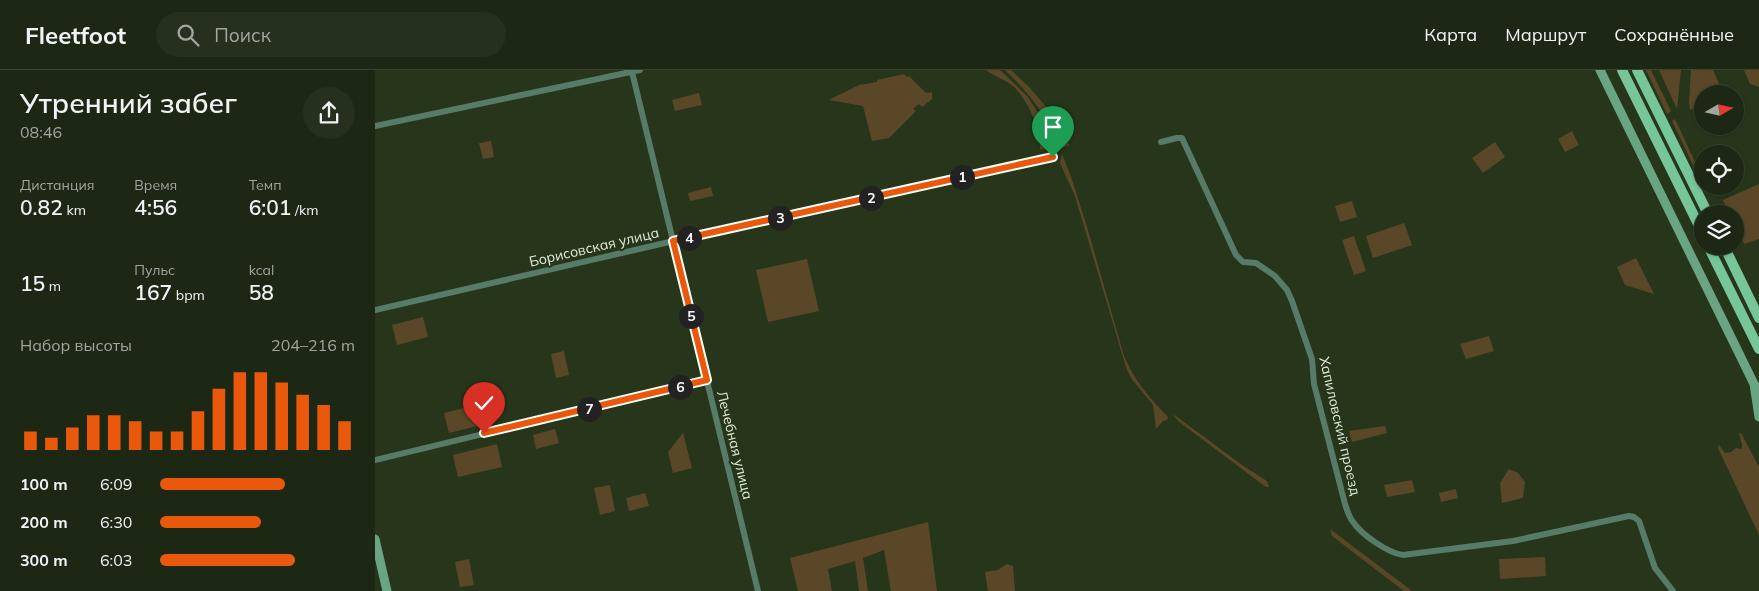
<!DOCTYPE html>
<html lang="ru">
<head>
<meta charset="utf-8">
<style>
  body { margin:0; font-family:Mulish,sans-serif; background:#25301d; color:#f1f3f6; height:100vh; display:flex; flex-direction:column; font-size:19px; white-space:nowrap }
  * { box-sizing:border-box; margin:0 }
  p { font-size:16px; color:#a0a6a0 }
  .icon { flex:none; width:28px; height:28px; fill:none; stroke:currentColor; stroke-width:2; stroke-linecap:round; stroke-linejoin:round }
  .map { position:relative; flex:1; overflow:hidden }
  .drawer { display:flex; flex-direction:column; background:#1d2814; width:375px }
  .drawer>* { flex:none }
  .needle { width:32px; rotate:81deg }
  .tools { position:absolute; left:1319px; top:15px; display:grid; gap:10px }
  .tools a { display:grid; place-items:center; width:50px; height:50px; border-radius:50%; background:#1d2814; box-shadow:0 1px 4px #0004,0 0 0 1px #3b4434; font-size:25px }
  .pin { position:absolute; display:grid; place-items:center; width:42px; height:42px; color:#fff; margin:-51px -21px; border-radius:50% 50% 50% 0; rotate:-45deg; box-shadow:0 0 5px #0007 }
  .pin .icon { rotate:45deg }
  .km { position:absolute; width:25px; height:25px; margin:-12px; border-radius:50%; background:#222; color:#fff; font-size:14px; line-height:25px; text-align:center }
  .round { display:grid; place-items:center; flex:none; width:52px; height:52px; border-radius:26px; background:#25301d }
  .head { display:flex; align-items:center; justify-content:space-between; height:85px; padding:0 20px }
  h1 { font-size:28px; font-weight:600; line-height:38px }
  .figures { display:grid; grid-template-columns:repeat(3,1fr); gap:8px; height:85px; padding:5px 20px }
  .figures div { display:grid; align-content:center }
  .figures b { font-size:21px; font-weight:600 }
  .figures small { font-size:14px; font-weight:400 }
  .figures p { font-size:14px }
  .chart { height:140px; padding:10px 20px }
  .chart p { display:flex; justify-content:space-between }
  .chart svg { width:100%; height:90px; margin-top:5px; stroke:#ea580c; stroke-width:6 }
  ul { padding:0 20px; list-style:none; font-size:16px }
  li { display:grid; grid-template-columns:80px 60px 1fr; align-items:center; height:38px }
  li i { height:12px; border-radius:6px; background:#ea580c }
  header { display:flex; align-items:center; gap:30px; box-sizing:border-box; height:70px; padding:0 25px; background:#1d2814; border-bottom:1px solid #3b4434 }
  header strong { font-size:24px }
  nav { display:flex; gap:28px; margin-inline-start:auto; font-size:18px }
  .search { width:350px; height:45px; background:#25301d; display:flex; align-items:center; gap:12px; box-sizing:border-box; padding:0 18px; border-radius:28px; color:#a0a6a0; font-size:19px }
  main { display:flex; flex:1; min-height:0 }
  .map>svg:first-child { display:block }
  .green { fill:#5a4728 }
  .lines { fill:none; stroke-linecap:round; stroke-linejoin:round }
  .street { stroke:#567b66; stroke-width:6 }
  .secondary { stroke:#69a583; stroke-width:9 }
  .primary { stroke:#76c69a; stroke-width:10 }
  .route-casing { stroke:#fff; stroke-width:10 }
  .route { stroke:#ea580c; stroke-width:6 }
  .labels { text-anchor:middle; dominant-baseline:central; stroke-width:4.5; stroke-linejoin:round; paint-order:stroke }
  .street-label { font-size:14px; fill:#e1ebda; stroke:#27361b }
</style>
</head>
<body>
<header>
<strong>Fleetfoot</strong>
<div class="search"><svg class="icon" aria-label="search" viewBox="0 0 24 24"><circle cx="10" cy="10" r="6"/><path d="M15 15l6 6"/></svg>Поиск</div>
<nav><a>Карта</a><a>Маршрут</a><a>Сохранённые</a></nav>
</header>
<main>
<section class="drawer">
<div class="head"><div><h1>Утренний забег</h1><p>08:46</p></div><a class="round"><svg class="icon" aria-label="share" viewBox="0 0 24 24"><path d="M12 15V3M7 8l5-5 5 5M5 13v7h14v-7"/></svg></a></div>
<div class="figures">
<div><p>Дистанция</p><b>0.82<small> km</small></b></div>
<div><p>Время</p><b>4:56</b></div>
<div><p>Темп</p><b>6:01<small> /km</small></b></div>
</div>
<div class="figures">
<div><b>15<small> m</small></b></div>
<div><p>Пульс</p><b>167<small> bpm</small></b></div>
<div><p>kcal</p><b>58</b></div>
</div>
<div class="chart"><p><span>Набор высоты</span>204–216 m</p>
<svg viewBox="0 0 160 44" preserveAspectRatio="none"><path d="M5 44V35M15 44V38M25 44V33M35 44V27M45 44V27M55 44V30M65 44V35M75 44V35M85 44V25M95 44V14M105 44V6M115 44V6M125 44V11M135 44V17M145 44V22M155 44V30"/></svg>
</div>
<ul>
<li><b>100 m</b>6:09<i style="width:64%"></i></li>
<li><b>200 m</b>6:30<i style="width:52%"></i></li>
<li><b>300 m</b>6:03<i style="width:69%"></i></li>
</ul>
</section>
<div class="map">
<svg width="1384" height="521" viewBox="0 0 1384 521">
  <rect width="100%" height="100%" fill="#27361b"/>
  <path class="green" d="M611,0h14l27,26 28,42 2,6c-5,5 -10,6 -17,5 1,-20 -12,-49 -27,-63 -6,-5 -19,-10 -27,-16z
    M630,0h6l19,18 18,21 21,36 -7,3c-14,-30 -33,-55 -57,-78z
    M1271,0h5l20,41 -4,3z
    M1284,0h22l-4,39z
    M1316,0h22l10,23 -20,1 -1,10 -12,6 -1,-7z
    M1369,0h15v17l-9,-3z
    M529,4l3,3 2,-1 17,17 6,-1v7l-10,8 -3,-3 -6,5 3,2 -27,27 -17,3 -9,-35 -34,-6 30,-15 18,-3v-2z
    M324,23l3,12 -27,6 -3,-11z
    M1300,49l27,58 1,9 -31,-65z
    M1197,61l7,14 -14,7 -7,-13z
    M116,71l3,16 -11,2 -4,-16z
    M1120,72l10,15 -22,16 -11,-15z
    M687,84l9,23 16,50 37,129c11,26 25,41 44,61l-1,3 -4,1 -7,8 -3,-24 -22,-27 -5,-11 -51,-171 -15,-33z
    M1384,114v55l-15,5 -9,-19v-11h-6l-6,-14z
    M336,117l2,9 -23,5 -2,-8z
    M977,131l5,16 -17,5 -5,-16z
    M1029,153l8,22 -39,13 -7,-22z
    M979,166l12,35 -12,4 -12,-35z
    M1261,188l18,36 -29,-9 -8,-18z
    M432,189l12,52 -51,11 -12,-52z
    M48,247l5,20 -31,8 -5,-20z
    M1114,266l5,15 -28,8 -6,-15z
    M189,281l5,24 -13,3 -5,-24z
    M97,336l5,20 -28,7 -5,-20z
    M798,344l69,51 25,16 2,6h-3l-88,-66z
    M1010,356l2,7 -35,9 -3,-11z
    M180,359l4,14 -23,6 -3,-14z
    M308,363l9,35 -19,5 -5,-21z
    M1366,363l18,34v68l-41,-87 1,-3 6,8 6,-1 5,-4 6,1v-5l-3,-10z
    M122,374l5,23 -44,10 -5,-22z
    M1134,399l9,4 7,9 -2,16 -21,5 -2,-20z
    M1037,410l3,12 -28,5 -3,-12z
    M235,415l5,26 -15,4 -6,-27z
    M1081,419l2,9 -17,4 -2,-9z
    M270,423l4,13 -20,5 -3,-13z
    M553,452l9,69h-46l-7,-41 -21,8 5,33h-9l-4,-30 -27,8 4,22h-34l-8,-33z
    M955,459l82,62h-8l-72,-55z
    M1170,487l1,19 -46,3 -1,-20z
    M94,489l5,26 -14,2 -5,-25z
    M632,494l6,2 2,25h-27l-3,-19 13,-2z"/>
  <g class="lines">
    <path class="street" d="M257,2l126,519
      M0,56l265,-56
      M786,72l16,-4h5l54,117 7,7 13,1 19,13 12,14 5,11 20,58 2,25 31,120c2,6 4,13 8,18 9,13 35,31 50,33l110,-14 116,-25 5,1 5,4 16,47 18,23
      M0,240l290,-67 388,-86
      M0,390l332,-80"/>
    <path class="secondary" d="M1225,0l154,314 5,5
      M1379,314l5,33
      M0,469l12,52"/>
    <path class="primary" d="M1247,0l81,164
      M1262,0l71,144
      M1333,176l51,103
      M1349,176l35,72"/>
  </g>
  <g class="lines">
    <defs>
      <path id="route" d="M109,363l223,-53 -34,-139 380,-84"/>
    </defs>
    <use href="#route" class="route-casing"/>
    <use href="#route" class="route"/>
  </g>
  <g class="labels">
    <g class="street-label">
      <text transform="translate(219 177) rotate(-13)">Борисовская улица</text>
      <text transform="translate(965 356) rotate(77)">Хапиловский проезд</text>
      <text transform="translate(360 375) rotate(76)">Лечебная улица</text>
    </g>
  </g>
</svg>
<div class="tools">
<a><svg class="needle" viewBox="-14 -14 28 28"><path d="M0-13l5 13h-10z" fill="#e53935"/><path d="M0 13l5-13h-10z" fill="#a0a6a0"/></svg></a>
<a><svg class="icon" aria-label="locate" viewBox="0 0 24 24"><circle cx="12" cy="12" r="6"/><path d="M12 2v4M12 18v4M2 12h4M18 12h4"/></svg></a>
<a><svg class="icon" aria-label="layers" viewBox="0 0 24 24"><path d="M12 4l9 5-9 5-9-5zM3 14l9 5 9-5"/></svg></a>
</div>
<div class="pin" style="left:678px;top:87px;background:#1e9e55"><svg class="icon" aria-label="arrive" viewBox="0 0 24 24"><path d="M6 21V4h12l-3 4 3 4H6"/></svg></div>
<div class="pin" style="left:109px;top:363px;background:#d93025"><svg class="icon" aria-label="check" viewBox="0 0 24 24"><path d="M5 12l5 5 9-10"/></svg></div>
<b class="km" style="left:587px;top:107px">1</b>
<b class="km" style="left:496px;top:128px">2</b>
<b class="km" style="left:405px;top:148px">3</b>
<b class="km" style="left:314px;top:168px">4</b>
<b class="km" style="left:316px;top:246px">5</b>
<b class="km" style="left:305px;top:317px">6</b>
<b class="km" style="left:214px;top:339px">7</b>
</div>
</main>
</body>
</html>
